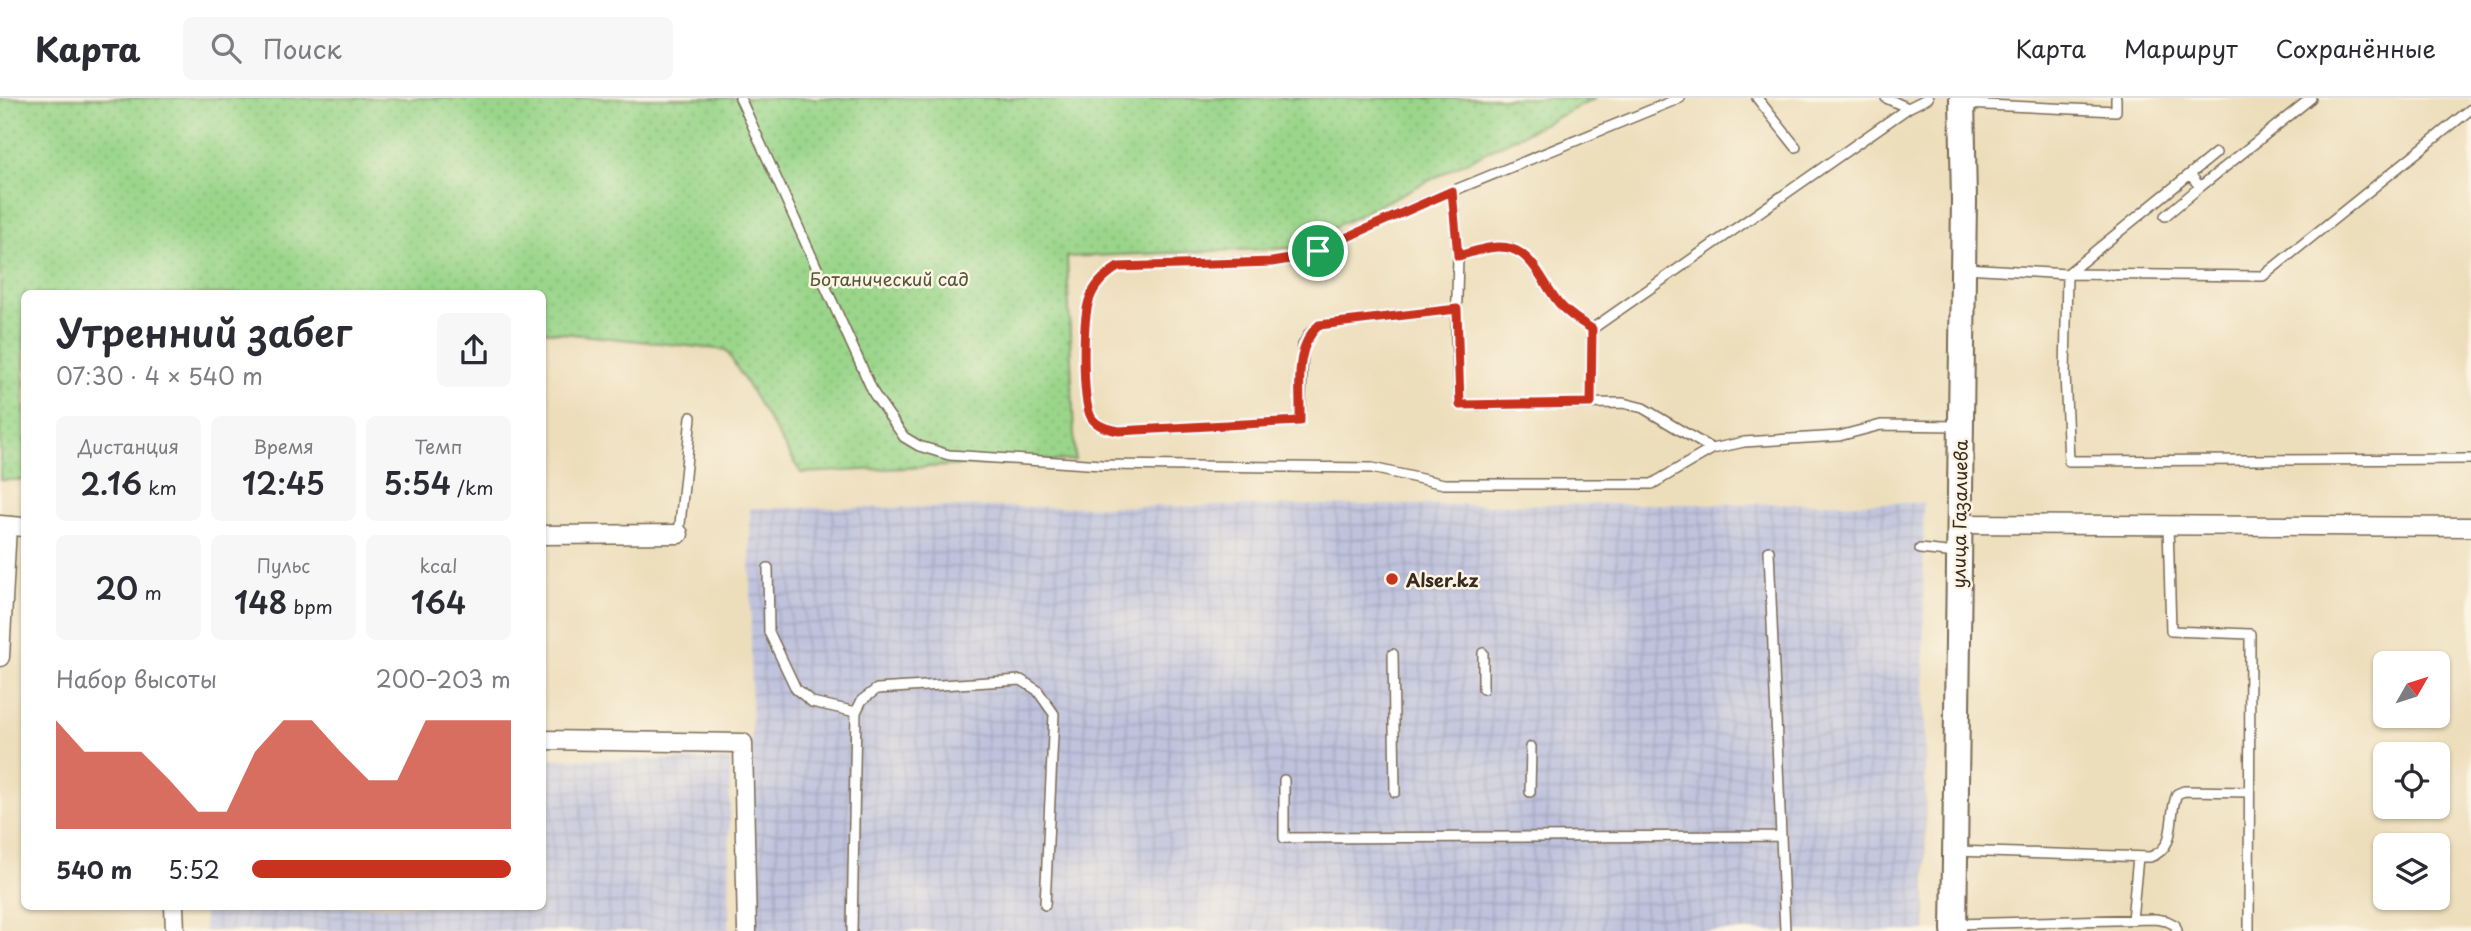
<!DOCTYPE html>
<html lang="ru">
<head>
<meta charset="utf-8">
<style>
  body { margin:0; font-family:"Playpen Sans",sans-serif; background:#f7f7f7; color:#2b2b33; height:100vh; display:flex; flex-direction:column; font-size:26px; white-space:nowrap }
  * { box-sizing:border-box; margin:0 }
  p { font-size:23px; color:#7c7c81 }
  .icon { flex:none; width:38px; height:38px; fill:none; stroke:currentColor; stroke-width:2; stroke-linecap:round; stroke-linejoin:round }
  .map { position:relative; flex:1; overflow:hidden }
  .details { position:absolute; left:21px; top:192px; width:525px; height:620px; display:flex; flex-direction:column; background:#fff; border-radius:10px; box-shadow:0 2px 5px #0004 }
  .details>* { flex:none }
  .needle { width:46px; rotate:51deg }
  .controls { position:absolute; left:2373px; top:553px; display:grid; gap:14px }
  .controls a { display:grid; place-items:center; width:77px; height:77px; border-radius:10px; background:#fff; box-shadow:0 2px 5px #0004; font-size:35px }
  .pin { position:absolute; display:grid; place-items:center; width:60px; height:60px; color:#fff; margin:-30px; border:4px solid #fff; border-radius:50%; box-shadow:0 2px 7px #0007 }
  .round { display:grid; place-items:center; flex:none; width:74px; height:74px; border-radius:10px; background:#f7f7f7 }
  .summary { display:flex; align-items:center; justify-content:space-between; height:119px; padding:0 35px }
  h1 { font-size:38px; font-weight:600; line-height:52px }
  .metrics { display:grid; grid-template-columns:repeat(3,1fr); gap:10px; height:119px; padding:7px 35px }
  .metrics div { display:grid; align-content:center; border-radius:10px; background:#f7f7f7; text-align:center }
  .metrics b { font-size:30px; font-weight:600 }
  .metrics small { font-size:19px; font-weight:400 }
  .metrics p { font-size:19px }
  .chart { height:196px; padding:14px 35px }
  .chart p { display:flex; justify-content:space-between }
  .chart svg { width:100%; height:126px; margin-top:7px; fill:#c8321e; opacity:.7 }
  ul { padding:0 35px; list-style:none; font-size:23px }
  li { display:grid; grid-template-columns:112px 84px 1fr; align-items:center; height:52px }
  li i { height:18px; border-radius:9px; background:#c8321e }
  header { display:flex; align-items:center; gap:42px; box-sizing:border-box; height:98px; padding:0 35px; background:#fff; border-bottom:2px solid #e1e1e2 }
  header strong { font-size:33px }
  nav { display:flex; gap:38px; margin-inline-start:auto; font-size:24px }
  .search { width:490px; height:63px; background:#f7f7f7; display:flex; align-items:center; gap:18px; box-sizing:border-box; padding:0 24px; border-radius:10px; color:#7c7c81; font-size:26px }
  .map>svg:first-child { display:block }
  .industrial { fill:url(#industrial-grid) }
  .park { fill:url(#park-dots); stroke:#6a8054; stroke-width:2 }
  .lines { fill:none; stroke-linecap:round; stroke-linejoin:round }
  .lane-casing { stroke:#796955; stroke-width:12 }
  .street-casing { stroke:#796955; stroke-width:21 }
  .secondary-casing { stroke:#796955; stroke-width:28 }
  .lane { stroke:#fff; stroke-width:9 }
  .street { stroke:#fff; stroke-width:18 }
  .secondary { stroke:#fff; stroke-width:24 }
  .route-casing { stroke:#fff; stroke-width:14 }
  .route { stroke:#c8321e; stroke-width:9 }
  .poi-dot { fill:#c8321e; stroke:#fcf5e5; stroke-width:2.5 }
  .labels { text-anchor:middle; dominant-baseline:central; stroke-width:5; stroke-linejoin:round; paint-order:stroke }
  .park-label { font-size:18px; fill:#535539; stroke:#fcf5e5 }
  .street-label { font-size:18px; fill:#3b2a1e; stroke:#fcf5e5 }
  .poi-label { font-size:18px; font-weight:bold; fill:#3b2a1e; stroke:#fcf5e5; text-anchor:start }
</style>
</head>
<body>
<header>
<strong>Карта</strong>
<div class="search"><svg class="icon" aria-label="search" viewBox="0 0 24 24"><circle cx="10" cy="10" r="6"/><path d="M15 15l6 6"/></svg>Поиск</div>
<nav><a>Карта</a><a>Маршрут</a><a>Сохранённые</a></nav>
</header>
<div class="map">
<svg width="2471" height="833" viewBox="0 0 2471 833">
  <defs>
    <pattern id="industrial-grid" width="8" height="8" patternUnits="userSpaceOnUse" patternTransform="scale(1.75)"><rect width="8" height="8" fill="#bfc2dd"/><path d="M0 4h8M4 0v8" fill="none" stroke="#a5a7bd"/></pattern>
    <pattern id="park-dots" width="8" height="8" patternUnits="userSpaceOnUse" patternTransform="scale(1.75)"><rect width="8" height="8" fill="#9ad58a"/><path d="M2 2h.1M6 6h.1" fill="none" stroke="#86b777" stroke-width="1.8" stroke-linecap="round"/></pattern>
  </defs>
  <rect width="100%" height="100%" fill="#fcf5e5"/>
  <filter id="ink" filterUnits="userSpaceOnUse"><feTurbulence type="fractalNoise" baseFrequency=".0143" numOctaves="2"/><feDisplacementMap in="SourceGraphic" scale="14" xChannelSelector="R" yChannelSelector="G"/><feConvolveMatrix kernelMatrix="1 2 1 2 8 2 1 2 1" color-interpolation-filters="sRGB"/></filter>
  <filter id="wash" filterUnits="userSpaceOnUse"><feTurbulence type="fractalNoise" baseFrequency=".00686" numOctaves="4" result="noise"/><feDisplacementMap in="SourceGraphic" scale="28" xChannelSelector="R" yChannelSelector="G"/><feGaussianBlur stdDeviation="1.57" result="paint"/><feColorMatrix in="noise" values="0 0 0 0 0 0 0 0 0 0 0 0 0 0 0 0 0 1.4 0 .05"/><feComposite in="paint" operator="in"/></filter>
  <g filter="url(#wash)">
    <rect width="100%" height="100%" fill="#eddebb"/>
    <path class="industrial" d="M1923,405l3,428h-1173l-3,-423z
      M543,660l187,2 -1,171h-525v-24l338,-1z"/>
    <path class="park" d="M0,0h1596l-304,150 -225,9 8,203 -274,13 -75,-123 -183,-19 -1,-37h-518v186h-24z"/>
  </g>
  <g filter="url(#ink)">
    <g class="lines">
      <defs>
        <path id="lane" d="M740,0l134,296 30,43 15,9 30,9 153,10 270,3 72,16h208l60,-35 32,-7 95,-6 42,-11 79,1
          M1757,0l39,49
          M1886,0l22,10
          M1964,6l152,7v-13
          M2216,55l-149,121 196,2 208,-167
          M2190,76l10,13 111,-89
          M1452,93l6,65 -2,80 4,69 163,-2 20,5 69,41
          M2165,118l35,-29
          M1458,158c16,-4 37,-13 54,-7 22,8 32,36 46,53 9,12 22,19 34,27
          M1965,170l102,6 -2,100 4,87 402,-2
          M1457,211l-138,16 -10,9 -6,11 -3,76 -181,10c-10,-3 -22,-4 -28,-14 -9,-17 -9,-100 -1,-119 5,-14 15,-23 28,-31l154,-5 30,-5 126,-56 252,-103
          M1592,231l316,-221 20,-10
          M1591,305l1,-74
          M2168,427l3,106 79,3 -1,297
          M679,436l12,-117
          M1920,451l36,4
          M1769,453l16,380
          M768,470l1,64 27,57 16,13 44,10
          M1483,555v36
          M1393,556l2,138
          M1284,682v58l497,-2
          M1530,694l1,-45
          M1955,753l195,6c29,-10 17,-41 27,-63l7,-3 65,1
          M2132,822l6,-63
          M1956,826l199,-5 12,2 8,4 2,6
          M852,833l4,-219 6,-12 15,-11 144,-9 16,10 17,24 -9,191"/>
        <path id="street" d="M1959,426l512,3
          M0,427l24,2
          M542,437l137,-1
          M0,559l7,-131
          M542,642l201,3 4,188
          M174,808l1,25"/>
        <path id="secondary" d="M1954,833l10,-730 -2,-103"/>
      </defs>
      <use href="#lane" class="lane-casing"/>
      <use href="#street" class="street-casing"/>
      <use href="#secondary" class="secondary-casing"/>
      <use href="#lane" class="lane"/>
      <use href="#street" class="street"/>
      <use href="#secondary" class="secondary"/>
    </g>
  </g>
  <g class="lines" filter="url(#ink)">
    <defs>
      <path id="route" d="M1452,93l6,65c16,-4 37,-13 54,-7 22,7 32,36 46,53 9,12 22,19 34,27l-1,74 -131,2 -3,-96 -138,16c-26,23 -18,64 -19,96l-181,10c-10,-2 -22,-4 -28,-14 -9,-17 -9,-100 -1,-119 5,-14 15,-23 28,-31l154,-5 30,-5z"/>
    </defs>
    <use href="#route" class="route-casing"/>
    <use href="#route" class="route"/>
  </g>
  <circle class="poi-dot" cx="1392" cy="481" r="7"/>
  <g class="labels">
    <g class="park-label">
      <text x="889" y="180">Ботанический сад</text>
    </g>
    <g class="street-label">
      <text transform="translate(1959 416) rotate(-89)">улица Газалиева</text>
    </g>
    <g class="poi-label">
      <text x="1406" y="481">Alser.kz</text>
    </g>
  </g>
</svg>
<div class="controls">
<a><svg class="needle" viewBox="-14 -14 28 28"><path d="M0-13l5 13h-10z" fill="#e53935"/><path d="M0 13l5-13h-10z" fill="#7c7c81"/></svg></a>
<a><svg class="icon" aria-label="locate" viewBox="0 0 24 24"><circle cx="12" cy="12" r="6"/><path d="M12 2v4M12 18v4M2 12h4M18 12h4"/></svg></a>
<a><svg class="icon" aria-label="layers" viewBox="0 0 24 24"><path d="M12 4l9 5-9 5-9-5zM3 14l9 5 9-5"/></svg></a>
</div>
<div class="pin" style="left:1318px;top:153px;background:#1e9e55"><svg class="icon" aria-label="arrive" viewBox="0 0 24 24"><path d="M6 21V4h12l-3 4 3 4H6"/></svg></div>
<section class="details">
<div class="summary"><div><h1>Утренний забег</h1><p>07:30 · 4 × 540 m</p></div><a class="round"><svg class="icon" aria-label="share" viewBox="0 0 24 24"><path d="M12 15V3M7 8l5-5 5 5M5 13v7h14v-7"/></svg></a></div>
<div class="metrics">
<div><p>Дистанция</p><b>2.16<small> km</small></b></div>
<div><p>Время</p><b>12:45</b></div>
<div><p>Темп</p><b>5:54<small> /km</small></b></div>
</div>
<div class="metrics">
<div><b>20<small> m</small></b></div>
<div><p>Пульс</p><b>148<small> bpm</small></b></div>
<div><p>kcal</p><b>164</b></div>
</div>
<div class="chart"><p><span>Набор высоты</span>200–203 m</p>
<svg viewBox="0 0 160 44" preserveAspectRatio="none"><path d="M0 44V6L10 17L20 17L30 17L40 27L50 38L60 38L70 17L80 6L90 6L100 17L110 27L120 27L130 6L140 6L150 6L160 6V44z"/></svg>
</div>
<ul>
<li><b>540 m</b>5:52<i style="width:100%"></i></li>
</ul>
</section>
</div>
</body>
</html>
